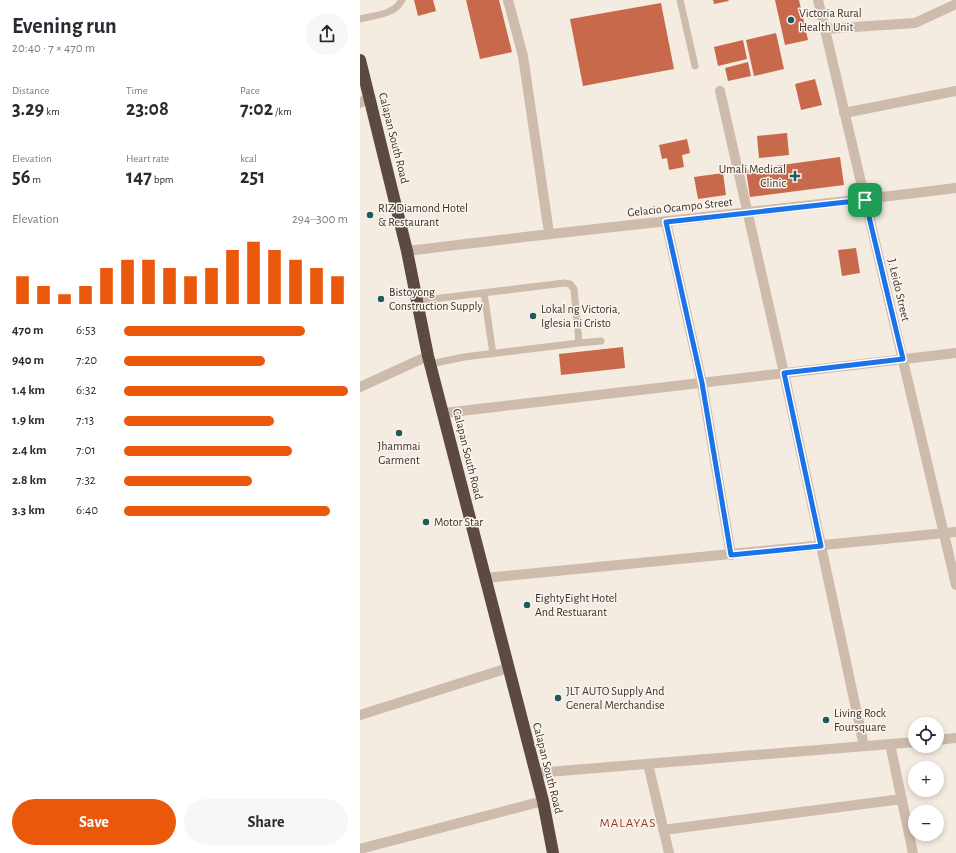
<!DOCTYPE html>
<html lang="en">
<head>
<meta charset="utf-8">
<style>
  body { margin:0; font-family:"Alegreya Sans",sans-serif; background:#f7f7f7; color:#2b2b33; height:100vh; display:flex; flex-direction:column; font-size:15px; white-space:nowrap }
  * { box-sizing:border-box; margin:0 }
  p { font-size:13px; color:#7c7c81 }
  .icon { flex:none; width:22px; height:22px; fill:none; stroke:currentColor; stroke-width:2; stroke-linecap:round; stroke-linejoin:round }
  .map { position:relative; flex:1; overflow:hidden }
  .details { display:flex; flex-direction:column; background:#fff; width:360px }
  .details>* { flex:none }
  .controls { position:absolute; left:548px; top:717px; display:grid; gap:8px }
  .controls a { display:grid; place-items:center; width:36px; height:36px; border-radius:50%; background:#fff; box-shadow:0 2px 6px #0003; font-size:20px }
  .pin { position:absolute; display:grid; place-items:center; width:34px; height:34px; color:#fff; margin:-17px; border-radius:8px; box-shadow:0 2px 6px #0006 }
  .round { display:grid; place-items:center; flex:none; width:42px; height:42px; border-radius:21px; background:#f7f7f7 }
  .head { display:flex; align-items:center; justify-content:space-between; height:68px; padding:0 12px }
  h1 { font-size:22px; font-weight:700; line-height:30px }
  .figures { display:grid; grid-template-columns:repeat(3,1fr); gap:6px; height:68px; padding:4px 12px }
  .figures div { display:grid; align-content:center }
  .figures b { font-size:20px; font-weight:700 }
  .figures small { font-size:11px; font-weight:400 }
  .figures p { font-size:11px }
  .chart { height:112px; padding:8px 12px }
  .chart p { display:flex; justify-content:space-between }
  .chart svg { width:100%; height:72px; margin-top:4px; stroke:#ea580c; stroke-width:6 }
  .cta { display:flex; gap:8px; margin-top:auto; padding:8px 12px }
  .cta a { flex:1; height:46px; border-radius:24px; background:#ea580c; color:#fff; font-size:16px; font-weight:700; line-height:46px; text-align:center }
  .cta a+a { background:#f7f7f7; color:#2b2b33 }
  ul { padding:0 12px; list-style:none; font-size:13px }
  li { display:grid; grid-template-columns:64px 48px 1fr; align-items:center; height:30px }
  li i { height:10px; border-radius:5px; background:#ea580c }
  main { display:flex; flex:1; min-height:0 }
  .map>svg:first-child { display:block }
  .building { fill:#c8694b }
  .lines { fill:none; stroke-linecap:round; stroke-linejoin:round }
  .lane { stroke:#cdbbac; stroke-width:7 }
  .street { stroke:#cdbbac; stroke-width:10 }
  .highway { stroke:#5c4a42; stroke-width:12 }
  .route-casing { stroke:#fff; stroke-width:8 }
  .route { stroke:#1a73e8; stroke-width:5 }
  .poi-dot { fill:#1f5a5e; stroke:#fbf5ee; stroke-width:1.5 }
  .labels { text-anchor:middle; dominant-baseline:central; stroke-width:3; stroke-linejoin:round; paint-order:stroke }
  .poi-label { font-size:12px; fill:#3b302b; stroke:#fbf5ee; text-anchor:start }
  .street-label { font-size:12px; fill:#3b302b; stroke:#fbf5ee }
  .neighbourhood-label { font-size:13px; letter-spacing:1px; fill:#8c3b22; stroke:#fbf5ee }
</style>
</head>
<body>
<main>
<section class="details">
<div class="head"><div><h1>Evening run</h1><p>20:40 · 7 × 470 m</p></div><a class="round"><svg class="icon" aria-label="share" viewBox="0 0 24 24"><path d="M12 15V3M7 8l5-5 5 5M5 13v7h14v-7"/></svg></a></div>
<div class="figures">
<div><p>Distance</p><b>3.29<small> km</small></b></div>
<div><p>Time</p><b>23:08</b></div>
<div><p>Pace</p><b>7:02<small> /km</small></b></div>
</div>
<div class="figures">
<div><p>Elevation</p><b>56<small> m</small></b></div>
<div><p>Heart rate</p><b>147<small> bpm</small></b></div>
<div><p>kcal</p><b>251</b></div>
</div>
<div class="chart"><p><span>Elevation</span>294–300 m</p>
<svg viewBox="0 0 160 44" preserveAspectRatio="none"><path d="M5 44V27M15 44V33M25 44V38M35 44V33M45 44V22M55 44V17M65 44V17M75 44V22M85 44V27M95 44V22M105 44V11M115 44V6M125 44V11M135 44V17M145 44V22M155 44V27"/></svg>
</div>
<ul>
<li><b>470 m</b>6:53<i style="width:81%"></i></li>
<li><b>940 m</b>7:20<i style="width:63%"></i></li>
<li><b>1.4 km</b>6:32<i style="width:100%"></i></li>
<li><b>1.9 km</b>7:13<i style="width:67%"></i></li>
<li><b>2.4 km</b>7:01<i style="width:75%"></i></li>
<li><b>2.8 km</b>7:32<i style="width:57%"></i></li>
<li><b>3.3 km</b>6:40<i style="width:92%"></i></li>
</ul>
<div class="cta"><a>Save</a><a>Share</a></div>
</section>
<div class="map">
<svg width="596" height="853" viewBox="0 0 596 853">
  <rect width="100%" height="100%" fill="#f4ebe1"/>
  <path class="building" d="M54,0h19l3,11 -18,5z
    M106,0h33l13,52 -32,7z
    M353,0h15l1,1 -15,3z
    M415,0h24l9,40 -23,5z
    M301,3l13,66 -91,17 -13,-67z
    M416,33l8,36 -30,7 -8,-36z
    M383,40l4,19 -29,7 -4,-19z
    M388,62l3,14 -23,5 -3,-13z
    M455,79l7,26 -21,5 -6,-26z
    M427,133l2,22 -30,3 -2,-22z
    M327,139l3,14 -8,2 2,12 -15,3 -2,-12 -5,1 -3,-14z
    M480,157l4,28 -94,12 -4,-27z
    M363,173l3,22 -28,4 -4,-22z
    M496,248l4,25 -18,3 -4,-26z
    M263,347l2,21 -64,7 -2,-21z"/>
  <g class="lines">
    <path class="lane" d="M320,0l15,66
      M0,19c15,-4 34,-4 42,-19
      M124,293l9,61
      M57,301l147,-18 6,1 4,5 5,54
      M70,364l34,-7 115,-14 22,-2"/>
    <path class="street" d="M148,0l15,56 26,177
      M458,0l138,585
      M464,29l91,-6 41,-19
      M360,91l64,282 80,373
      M0,103l10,-6
      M484,113l112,-22
      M306,222l36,161 29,172
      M47,251c183,-23 366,-40 549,-63
      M0,387l68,-31
      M84,413l512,-60
      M125,578l471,-46
      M0,715l148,-47
      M577,740l19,-2
      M530,744l23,109
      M288,764l21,89
      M176,773l379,-31
      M303,830l239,-31
      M0,849l183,-48"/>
    <path class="highway" d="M0,60l47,191 21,105 115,445 10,52"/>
  </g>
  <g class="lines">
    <defs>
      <path id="route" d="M505,200l38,159 -119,14 37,173 -90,9 -29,-172 -36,-161z"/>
    </defs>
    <use href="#route" class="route-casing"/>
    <use href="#route" class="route"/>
  </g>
  <g class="poi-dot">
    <circle cx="431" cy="20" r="4"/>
    <path d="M433 170h4v4h4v4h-4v4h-4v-4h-4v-4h4z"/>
    <circle cx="10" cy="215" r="4"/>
    <circle cx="21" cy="299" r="4"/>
    <circle cx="173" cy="316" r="4"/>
    <circle cx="39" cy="433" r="4"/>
    <circle cx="66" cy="522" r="4"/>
    <circle cx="167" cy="605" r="4"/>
    <circle cx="198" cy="698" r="4"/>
    <circle cx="466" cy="720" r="4"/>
  </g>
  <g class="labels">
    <g class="poi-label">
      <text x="439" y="13">Victoria Rural<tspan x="439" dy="14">Health Unit</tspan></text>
      <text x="426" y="169" text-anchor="end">Umali Medical<tspan x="426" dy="14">Clinic</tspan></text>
      <text x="18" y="208">RIZ Diamond Hotel<tspan x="18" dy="14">&amp; Restaurant</tspan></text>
      <text x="29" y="292">Bistoyong<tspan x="29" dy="14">Construction Supply</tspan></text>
      <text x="181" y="309">Lokal ng Victoria,<tspan x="181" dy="14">Iglesia ni Cristo</tspan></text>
      <text x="39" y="446" text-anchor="middle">Jhammai<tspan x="39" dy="14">Garment</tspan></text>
      <text x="74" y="522">Motor Star</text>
      <text x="175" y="598">EightyEight Hotel<tspan x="175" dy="14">And Restuarant</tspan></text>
      <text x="206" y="691">JLT AUTO Supply And<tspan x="206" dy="14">General Merchandise</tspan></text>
      <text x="474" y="713">Living Rock<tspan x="474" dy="14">Foursquare</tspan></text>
    </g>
    <g class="street-label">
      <text transform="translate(34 138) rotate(76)">Calapan South Road</text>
      <text transform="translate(320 207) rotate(-6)">Gelacio Ocampo Street</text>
      <text transform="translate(539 290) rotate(77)">J. Leido Street</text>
      <text transform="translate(108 454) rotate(76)">Calapan South Road</text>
      <text transform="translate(188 768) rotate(76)">Calapan South Road</text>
    </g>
    <g class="neighbourhood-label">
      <text x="268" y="823">MALAYAS</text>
    </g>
  </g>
</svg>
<div class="controls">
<a><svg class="icon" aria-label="locate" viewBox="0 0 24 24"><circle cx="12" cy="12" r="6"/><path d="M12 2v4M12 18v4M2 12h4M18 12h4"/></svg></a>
<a>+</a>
<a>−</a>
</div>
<div class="pin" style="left:505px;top:200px;background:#1e9e55"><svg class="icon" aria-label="arrive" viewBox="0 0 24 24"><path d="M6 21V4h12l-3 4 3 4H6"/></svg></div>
</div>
</main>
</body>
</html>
